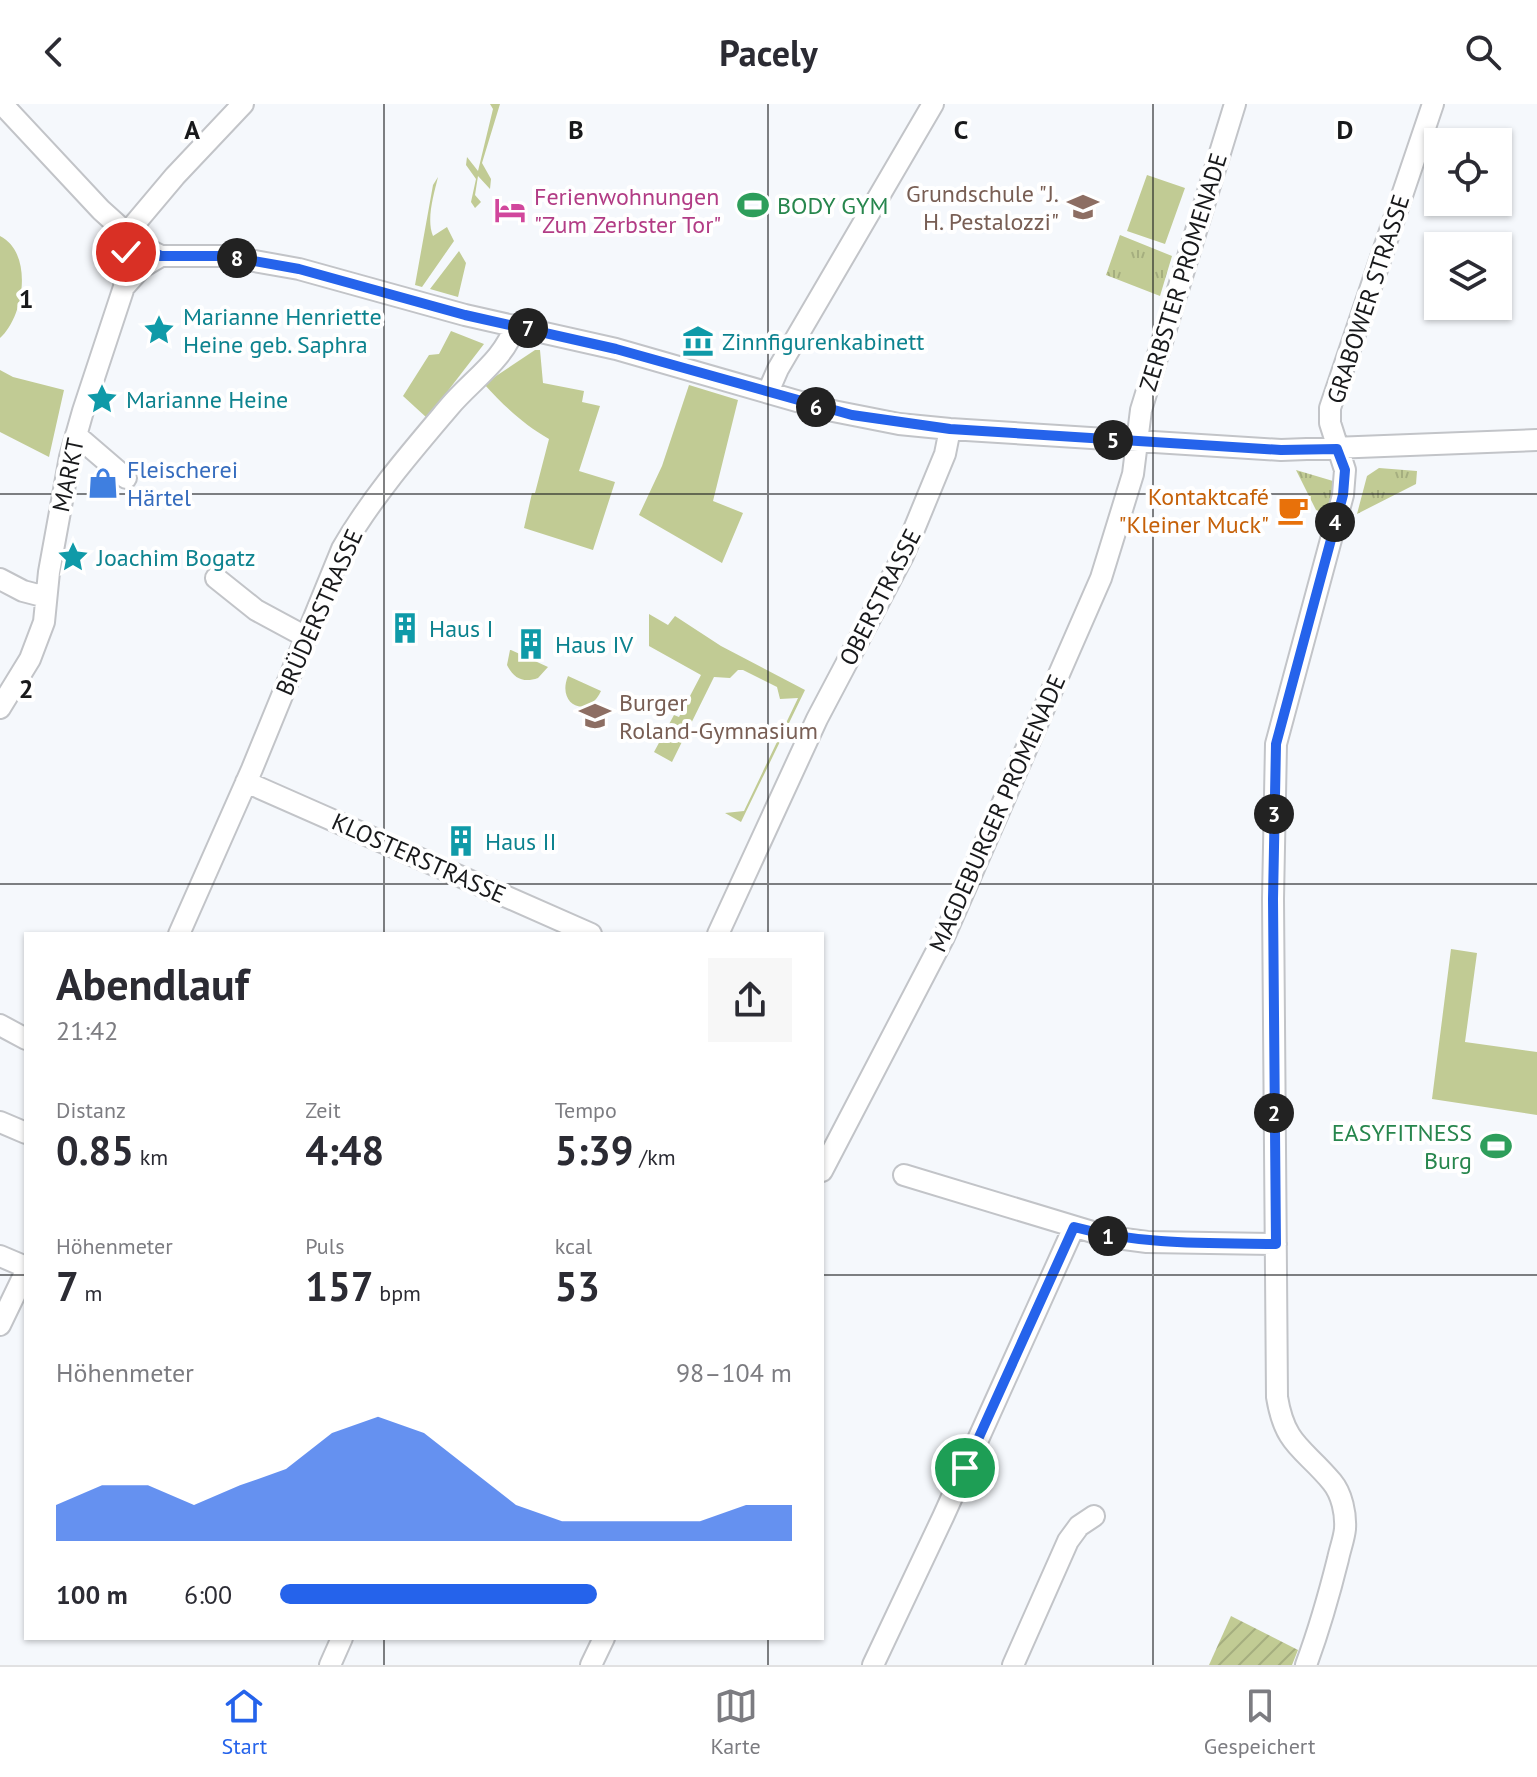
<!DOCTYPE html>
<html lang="de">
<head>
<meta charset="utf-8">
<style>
  body { margin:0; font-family:"PT Sans",sans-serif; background:#f7f7f7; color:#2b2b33; height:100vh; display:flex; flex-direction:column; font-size:30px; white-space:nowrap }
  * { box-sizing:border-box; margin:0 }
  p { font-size:26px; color:#7c7c81 }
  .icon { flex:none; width:44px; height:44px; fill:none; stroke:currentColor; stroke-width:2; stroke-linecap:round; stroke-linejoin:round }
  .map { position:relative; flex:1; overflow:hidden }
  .panel { position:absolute; left:24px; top:828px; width:800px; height:708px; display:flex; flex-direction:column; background:#fff; border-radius:0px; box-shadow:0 2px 6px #0004 }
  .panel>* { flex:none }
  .fabs { position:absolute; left:1424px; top:24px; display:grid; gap:16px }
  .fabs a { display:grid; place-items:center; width:88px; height:88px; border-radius:0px; background:#fff; box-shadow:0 2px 6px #0004; font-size:40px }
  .pin { position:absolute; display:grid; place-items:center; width:68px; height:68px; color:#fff; margin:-34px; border:4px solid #fff; border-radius:50%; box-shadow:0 2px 8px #0007 }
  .km { position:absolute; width:40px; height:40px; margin:-20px; border-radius:50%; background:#222; color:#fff; font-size:22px; line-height:40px; text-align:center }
  .round { display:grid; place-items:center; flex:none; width:84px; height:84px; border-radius:0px; background:#f7f7f7 }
  .headline { display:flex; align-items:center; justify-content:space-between; height:136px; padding:0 32px }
  h1 { font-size:44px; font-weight:700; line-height:60px }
  .metrics { display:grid; grid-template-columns:repeat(3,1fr); gap:12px; height:136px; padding:8px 32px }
  .metrics div { display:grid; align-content:center }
  .metrics b { font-size:40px; font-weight:700 }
  .metrics small { font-size:22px; font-weight:400 }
  .metrics p { font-size:22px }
  .chart { height:224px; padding:16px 32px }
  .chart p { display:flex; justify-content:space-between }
  .chart svg { width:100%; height:144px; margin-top:8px; fill:#2563eb; opacity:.7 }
  ul { padding:0 32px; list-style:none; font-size:26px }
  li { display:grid; grid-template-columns:128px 96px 1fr; align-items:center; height:60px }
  li i { height:20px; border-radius:10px; background:#2563eb }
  header { display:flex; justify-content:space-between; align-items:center; height:104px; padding:0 32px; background:#fff; font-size:36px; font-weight:700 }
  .menu { display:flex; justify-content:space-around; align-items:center; height:112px; border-top:2px solid #e1e1e2; background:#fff; font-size:22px; color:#7c7c81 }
  .menu a { display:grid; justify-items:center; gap:4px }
  .menu .on { color:#2563eb }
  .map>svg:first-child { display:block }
  .grass { fill:#c1cb94 }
  .park { fill:url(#park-tufts) }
  .garden { fill:url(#garden-furrows) }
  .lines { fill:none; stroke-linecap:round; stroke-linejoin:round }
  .minor-casing { stroke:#c2c4c8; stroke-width:24 }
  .minor { stroke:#fff; stroke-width:20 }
  .route-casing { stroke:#fff; stroke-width:16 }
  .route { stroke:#2563eb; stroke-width:10 }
  .grid { fill:none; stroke:#18191b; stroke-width:2; stroke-opacity:0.55 }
  .labels { text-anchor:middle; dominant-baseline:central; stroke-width:8; stroke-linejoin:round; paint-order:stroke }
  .education-label { font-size:24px; fill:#785e54; stroke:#fff; text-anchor:end }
  .hotel-label { font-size:24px; fill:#b23c85; stroke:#fff; text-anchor:start }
  .leisure-label { font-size:24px; fill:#27864d; stroke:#fff; text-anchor:start }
  .street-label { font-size:24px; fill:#18191b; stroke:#fff }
  .culture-label { font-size:24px; fill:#0d838f; stroke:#fff; text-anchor:start }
  .shop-label { font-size:24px; fill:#366cbe; stroke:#fff; text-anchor:start }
  .food-label { font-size:24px; fill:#c56008; stroke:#fff; text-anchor:end }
  .grid-label { font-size:26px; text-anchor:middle; font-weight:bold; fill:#18191b; stroke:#fff; stroke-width:8; stroke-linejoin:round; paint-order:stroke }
</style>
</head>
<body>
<header><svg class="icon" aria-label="back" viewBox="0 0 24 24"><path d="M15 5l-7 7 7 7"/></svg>Pacely<svg class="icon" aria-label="search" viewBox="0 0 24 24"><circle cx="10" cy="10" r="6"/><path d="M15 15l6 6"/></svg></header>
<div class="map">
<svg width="1537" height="1561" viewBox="0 0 1537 1561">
  <defs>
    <pattern id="park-tufts" width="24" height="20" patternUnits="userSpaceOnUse" patternTransform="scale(2)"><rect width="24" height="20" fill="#c1cb94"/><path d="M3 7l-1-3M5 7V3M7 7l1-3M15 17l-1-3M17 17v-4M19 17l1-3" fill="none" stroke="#a5ae7f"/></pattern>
    <pattern id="garden-furrows" width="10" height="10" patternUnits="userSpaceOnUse" patternTransform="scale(2)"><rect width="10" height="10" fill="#c1cb94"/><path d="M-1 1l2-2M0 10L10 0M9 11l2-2" fill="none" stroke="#a5ae7f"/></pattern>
  </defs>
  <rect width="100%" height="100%" fill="#f5f8fc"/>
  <path class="grass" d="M490,0h10l-18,59 9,16 -1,10 -12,-13 -3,19 6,7 -6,6 -4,-6 5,-23 -10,-14 1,-8 11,14 15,-62z
    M1147,71l38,13 -20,56 -38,-13z
    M438,73c-4,17 -12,42 -5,59l14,-9 7,14 -32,46 -7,-2 18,-100z
    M0,132c34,17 24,81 0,102z
    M459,147l7,12 -8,34 -28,-8z
    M451,227l33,13 -57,74 -24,-22 26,-41 10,-1z
    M535,246h5l3,33 41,8 -2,11 18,4 -21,65 36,11 -22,68 -69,-22 8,-35h3l14,-54c-26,-15 -45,-33 -65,-55z
    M0,266l13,7 51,13 -15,67 -49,-25z
    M689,281l49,15 -25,101 30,12 -21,50 -83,-48 23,-49z
    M649,510l19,11 7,-9 46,30 84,44 -64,132 -16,-9 19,-2 54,-113 -18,1 -3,-12 -34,-17h-5l-8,8 -16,-1 -42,85 -18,-10 20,-37 5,2 22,-42 -52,-29z
    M510,546h1l37,17 -10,11c-14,5 -24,1 -31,-13z
    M568,572l33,15c-13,29 -45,14 -33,-15z
    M1451,845l26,4 -12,89 72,10v63l-105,-16z"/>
  <path class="park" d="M1120,131l52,21 -12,40 -54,-21z
    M1379,364l38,3 -1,13 -59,30 10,-38z
    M1296,366l37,11v14l-5,19 -12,-4z"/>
  <path class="garden" d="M1231,1512l67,34 -6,15h-83z"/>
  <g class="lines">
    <defs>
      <path id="minor" d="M2,0l99,106 40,36 20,10h65l73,13 166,46 151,34 212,61 71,14 51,5 331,21 256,-10
        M127,129l48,-57 68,-72
        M124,183l3,-54
        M768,288l10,-23 155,-265
        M76,331l50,43
        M216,474l40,32 50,27
        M0,475l23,12 23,6
        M0,604l30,-49 14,-37 5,-50 21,-115 13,-46 41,-124 17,-19 20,-12
        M246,678l345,152
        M179,830l73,-165 90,-220c29,-51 70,-98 108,-143 21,-25 56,-48 65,-81
        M718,830l99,-215 86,-163 42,-102 5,-25
        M0,921l26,14
        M0,1018l26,11
        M822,1067l122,-234 157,-359 32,-104 8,-64 94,-306
        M904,1071l205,62 38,5 129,2
        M0,1152l26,11
        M0,1221l26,-54
        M330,1561l12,-27
        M591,1561l13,-27
        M873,1561l70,-148 131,-290
        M1013,1561l55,-124 11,-15 15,-10
        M1306,1561c13,-35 23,-70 32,-106 2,-10 6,-20 7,-30 1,-15 -3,-35 -13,-47 -28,-34 -47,-36 -55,-85l-4,-498 3,-155 67,-249 2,-25 -15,-47v-15l103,-304"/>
    </defs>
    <use href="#minor" class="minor-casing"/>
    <use href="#minor" class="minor"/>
  </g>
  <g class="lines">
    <defs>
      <path id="route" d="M126,148l1,-19 14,13 20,10h65l73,13 166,46 151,34 236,66 98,14 331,21 56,-1 8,21 -2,25 -67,249 -3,155 3,345c-69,-1 -136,1 -202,-17l-109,241"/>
    </defs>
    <use href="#route" class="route-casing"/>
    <use href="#route" class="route"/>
  </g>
  <path class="grid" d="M384,0v830M768,0v830M1153,0v1561M0,390h1537M0,780h1537M0,1171h26M822,1171h715M384,1534v27M768,1534v27"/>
  <defs>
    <symbol id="stadium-bare" viewBox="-9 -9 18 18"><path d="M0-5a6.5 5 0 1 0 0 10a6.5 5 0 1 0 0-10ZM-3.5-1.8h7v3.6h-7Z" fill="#2e9e5b" stroke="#fff" stroke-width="2.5" paint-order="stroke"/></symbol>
    <symbol id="school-bare" viewBox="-9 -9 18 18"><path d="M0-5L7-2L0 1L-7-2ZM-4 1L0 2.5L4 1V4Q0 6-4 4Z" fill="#8d6e63" stroke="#fff" stroke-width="2.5" paint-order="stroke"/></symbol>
    <symbol id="hotel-bare" viewBox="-9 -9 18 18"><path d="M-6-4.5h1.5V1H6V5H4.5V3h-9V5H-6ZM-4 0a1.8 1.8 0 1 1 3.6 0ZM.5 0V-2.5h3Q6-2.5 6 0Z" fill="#d1479c" stroke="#fff" stroke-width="2.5" paint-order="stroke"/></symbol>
    <symbol id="sight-bare" viewBox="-9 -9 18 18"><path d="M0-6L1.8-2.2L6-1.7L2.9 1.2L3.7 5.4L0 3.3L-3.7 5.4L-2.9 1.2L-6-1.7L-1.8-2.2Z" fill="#0f9aa8" stroke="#fff" stroke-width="2.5" paint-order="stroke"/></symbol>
    <symbol id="museum-bare" viewBox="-9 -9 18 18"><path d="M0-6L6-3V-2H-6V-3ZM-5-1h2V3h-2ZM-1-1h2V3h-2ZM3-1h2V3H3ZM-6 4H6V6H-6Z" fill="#0f9aa8" stroke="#fff" stroke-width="2.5" paint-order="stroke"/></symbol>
    <symbol id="shop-bare" viewBox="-9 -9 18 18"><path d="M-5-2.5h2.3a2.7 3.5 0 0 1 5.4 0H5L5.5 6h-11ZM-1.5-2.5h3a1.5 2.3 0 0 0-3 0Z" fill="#3f7fe0" stroke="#fff" stroke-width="2.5" paint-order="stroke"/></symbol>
    <symbol id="cafe-bare" viewBox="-9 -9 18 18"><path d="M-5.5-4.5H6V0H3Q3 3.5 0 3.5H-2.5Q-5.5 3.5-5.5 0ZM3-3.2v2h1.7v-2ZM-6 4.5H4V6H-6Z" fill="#e8710a" stroke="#fff" stroke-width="2.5" paint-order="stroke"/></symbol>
    <symbol id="building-bare" viewBox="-9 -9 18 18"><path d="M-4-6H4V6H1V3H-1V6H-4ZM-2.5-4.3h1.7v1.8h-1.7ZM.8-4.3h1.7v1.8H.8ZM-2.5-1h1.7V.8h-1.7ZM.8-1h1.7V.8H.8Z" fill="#0f9aa8" stroke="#fff" stroke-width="2.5" paint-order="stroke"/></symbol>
  </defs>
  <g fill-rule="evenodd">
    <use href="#stadium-bare" x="731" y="79" width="44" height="44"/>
    <use href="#school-bare" x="1061" y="81" width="44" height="44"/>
    <use href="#hotel-bare" x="488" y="84" width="44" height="44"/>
    <use href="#sight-bare" x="137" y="204" width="44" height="44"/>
    <use href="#museum-bare" x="676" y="215" width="44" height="44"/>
    <use href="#sight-bare" x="80" y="273" width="44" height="44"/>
    <use href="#shop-bare" x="81" y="357" width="44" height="44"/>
    <use href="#cafe-bare" x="1271" y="384" width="44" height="44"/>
    <use href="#sight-bare" x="51" y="431" width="44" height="44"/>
    <use href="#building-bare" x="383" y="502" width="44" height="44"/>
    <use href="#building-bare" x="509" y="518" width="44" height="44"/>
    <use href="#school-bare" x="573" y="590" width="44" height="44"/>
    <use href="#building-bare" x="439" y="715" width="44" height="44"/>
    <use href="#stadium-bare" x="1474" y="1020" width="44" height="44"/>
  </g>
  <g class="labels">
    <g class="education-label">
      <text x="1059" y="89">Grundschule "J.<tspan x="1059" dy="28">H. Pestalozzi"</tspan></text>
      <text x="619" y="598" text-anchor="start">Burger<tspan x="619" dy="28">Roland-Gymnasium</tspan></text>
    </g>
    <g class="hotel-label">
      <text x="534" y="92">Ferienwohnungen<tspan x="534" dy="28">"Zum Zerbster Tor"</tspan></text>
    </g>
    <g class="leisure-label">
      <text x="777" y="101">BODY GYM</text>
      <text x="1472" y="1028" text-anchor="end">EASYFITNESS<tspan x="1472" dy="28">Burg</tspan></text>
    </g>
    <g class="street-label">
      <text transform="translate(1183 168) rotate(-73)">ZERBSTER PROMENADE</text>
      <text transform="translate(1368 195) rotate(-72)">GRABOWER STRASSE</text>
      <text transform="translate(68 371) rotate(-78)">MARKT</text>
      <text transform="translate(880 493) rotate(-63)">OBERSTRASSE</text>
      <text transform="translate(319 508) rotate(-66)">BRÜDERSTRASSE</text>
      <text transform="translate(997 709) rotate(-66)">MAGDEBURGER PROMENADE</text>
      <text transform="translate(419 754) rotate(24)">KLOSTERSTRASSE</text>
    </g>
    <g class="culture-label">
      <text x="183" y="212">Marianne Henriette<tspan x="183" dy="28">Heine geb. Saphra</tspan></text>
      <text x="722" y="237">Zinnfigurenkabinett</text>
      <text x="126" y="295">Marianne Heine</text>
      <text x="97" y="453">Joachim Bogatz</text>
      <text x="429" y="524">Haus I</text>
      <text x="555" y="540">Haus IV</text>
      <text x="485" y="737">Haus II</text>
    </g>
    <g class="shop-label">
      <text x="127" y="365">Fleischerei<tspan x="127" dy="28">Härtel</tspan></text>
    </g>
    <g class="food-label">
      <text x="1269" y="392">Kontaktcafé<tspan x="1269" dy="28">"Kleiner Muck"</tspan></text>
    </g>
  </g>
  <g class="grid-label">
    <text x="192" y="35">A</text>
    <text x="576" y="35">B</text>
    <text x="961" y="35">C</text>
    <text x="1345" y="35">D</text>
    <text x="26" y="204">1</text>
    <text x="26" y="594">2</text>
  </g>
</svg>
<div class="fabs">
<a><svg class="icon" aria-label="locate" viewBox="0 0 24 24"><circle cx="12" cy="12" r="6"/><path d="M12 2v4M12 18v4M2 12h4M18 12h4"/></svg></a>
<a><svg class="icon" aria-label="layers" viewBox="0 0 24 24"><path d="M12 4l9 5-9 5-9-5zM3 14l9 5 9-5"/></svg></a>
</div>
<div class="pin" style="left:965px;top:1364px;background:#1e9e55"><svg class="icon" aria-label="arrive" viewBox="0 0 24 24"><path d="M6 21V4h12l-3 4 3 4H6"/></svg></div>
<div class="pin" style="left:126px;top:148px;background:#d93025"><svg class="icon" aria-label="check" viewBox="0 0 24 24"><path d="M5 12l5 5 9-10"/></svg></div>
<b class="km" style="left:1108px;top:1132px">1</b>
<b class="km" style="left:1274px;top:1009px">2</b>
<b class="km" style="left:1274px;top:710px">3</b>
<b class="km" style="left:1335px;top:418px">4</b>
<b class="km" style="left:1113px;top:336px">5</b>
<b class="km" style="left:816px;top:303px">6</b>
<b class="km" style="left:528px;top:224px">7</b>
<b class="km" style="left:237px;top:154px">8</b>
<section class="panel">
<div class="headline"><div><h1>Abendlauf</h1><p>21:42</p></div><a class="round"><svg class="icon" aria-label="share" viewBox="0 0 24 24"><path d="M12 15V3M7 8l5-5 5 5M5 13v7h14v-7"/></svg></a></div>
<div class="metrics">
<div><p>Distanz</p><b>0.85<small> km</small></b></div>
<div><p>Zeit</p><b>4:48</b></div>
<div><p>Tempo</p><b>5:39<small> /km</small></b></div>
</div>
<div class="metrics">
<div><p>Höhenmeter</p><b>7<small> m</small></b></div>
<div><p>Puls</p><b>157<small> bpm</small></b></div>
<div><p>kcal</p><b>53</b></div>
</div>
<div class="chart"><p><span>Höhenmeter</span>98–104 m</p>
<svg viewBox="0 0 160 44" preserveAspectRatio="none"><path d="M0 44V33L10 27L20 27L30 33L40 27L50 22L60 11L70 6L80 11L90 22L100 33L110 38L120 38L130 38L140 38L150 33L160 33V44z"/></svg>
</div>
<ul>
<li><b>100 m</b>6:00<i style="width:62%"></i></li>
</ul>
</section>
</div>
<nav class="menu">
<a class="on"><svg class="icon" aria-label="home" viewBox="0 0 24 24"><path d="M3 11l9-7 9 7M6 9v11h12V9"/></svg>Start</a>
<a><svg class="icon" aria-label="map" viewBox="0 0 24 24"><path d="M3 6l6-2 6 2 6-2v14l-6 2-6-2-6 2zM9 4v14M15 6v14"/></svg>Karte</a>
<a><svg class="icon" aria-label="saved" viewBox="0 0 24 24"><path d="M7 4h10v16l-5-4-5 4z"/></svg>Gespeichert</a>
</nav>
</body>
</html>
